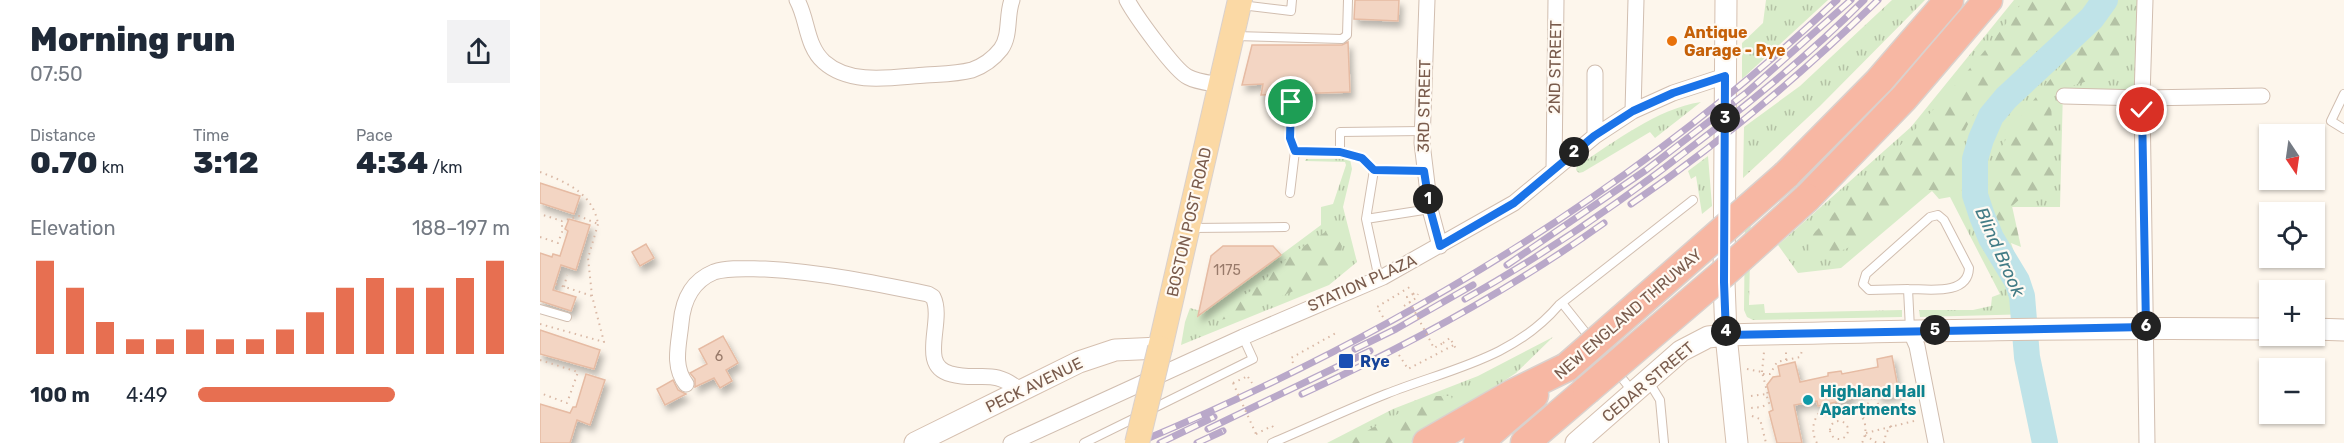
<!DOCTYPE html>
<html lang="en">
<head>
<meta charset="utf-8">
<style>
  body { margin:0; font-family:Rubik,sans-serif; background:#f2f2f3; color:#1f2937; height:100vh; display:flex; flex-direction:column; font-size:22px; white-space:nowrap }
  * { box-sizing:border-box; margin:0 }
  p { font-size:20px; color:#747a83 }
  .icon { flex:none; width:33px; height:33px; fill:none; stroke:currentColor; stroke-width:2; stroke-linecap:round; stroke-linejoin:round }
  .map { position:relative; flex:1; overflow:hidden }
  .side { display:flex; flex-direction:column; background:#fff; width:540px }
  .side>* { flex:none }
  .needle { width:39px; rotate:167deg }
  .controls { position:absolute; left:1719px; top:124px; display:grid; gap:12px }
  .controls a { display:grid; place-items:center; width:66px; height:66px; border-radius:0px; background:#fff; box-shadow:0 2px 4px #0004; font-size:30px }
  .pin { position:absolute; display:grid; place-items:center; width:51px; height:51px; color:#fff; margin:-26px; border:3px solid #fff; border-radius:50%; box-shadow:0 2px 6px #0007 }
  .km { position:absolute; width:30px; height:30px; margin:-15px; border-radius:50%; background:#222; color:#fff; font-size:16px; line-height:30px; text-align:center }
  .round { display:grid; place-items:center; flex:none; width:63px; height:63px; border-radius:0px; background:#f2f2f3 }
  .summary { display:flex; align-items:center; justify-content:space-between; height:102px; padding:0 30px }
  h1 { font-size:33px; font-weight:800; line-height:45px }
  .stats { display:grid; grid-template-columns:repeat(3,1fr); gap:9px; height:102px; padding:6px 30px }
  .stats div { display:grid; align-content:center }
  .stats b { font-size:30px; font-weight:800 }
  .stats small { font-size:16px; font-weight:400 }
  .stats p { font-size:16px }
  .chart { height:168px; padding:12px 30px }
  .chart p { display:flex; justify-content:space-between }
  .chart svg { width:100%; height:108px; margin-top:6px; stroke:#e76f51; stroke-width:6 }
  ul { padding:0 30px; list-style:none; font-size:20px }
  li { display:grid; grid-template-columns:96px 72px 1fr; align-items:center; height:45px }
  li i { height:15px; border-radius:8px; background:#e76f51 }
  main { display:flex; flex:1; min-height:0 }
  .map>svg:first-child { display:block }
  .grass { fill:url(#grass-tufts) }
  .forest { fill:url(#forest-firs) }
  .lines { fill:none; stroke-linecap:round; stroke-linejoin:round }
  .river { stroke:#bfe3e8; stroke-width:26 }
  .building { fill:#f3d5c3; stroke:#e6bba3; stroke-width:1.5; filter:url(#shadow) }
  .lane-casing { stroke:#d1beb0; stroke-width:10 }
  .street-casing { stroke:#d1beb0; stroke-width:17 }
  .secondary-casing { stroke:#d6c0b0; stroke-width:23 }
  .primary-casing { stroke:#dad1cd; stroke-width:26 }
  .highway-casing { stroke:#dad1cd; stroke-width:31 }
  .path { stroke:#d9b8a5; stroke-width:2; stroke-dasharray:1.5 4.5; stroke-linecap:butt }
  .lane { stroke:#fff; stroke-width:8 }
  .street { stroke:#fff; stroke-width:15 }
  .secondary { stroke:#fff; stroke-width:21 }
  .primary { stroke:#fbd9a5; stroke-width:24 }
  .highway { stroke:#f7b7a3; stroke-width:28 }
  .rail-casing { stroke:#b9a8c9; stroke-width:7 }
  .rail { stroke:#fffaf3; stroke-width:4.5; stroke-dasharray:14; stroke-linecap:butt }
  .primary-bridge-casing { stroke:#dad1cd; stroke-width:26; stroke-linecap:butt }
  .highway-bridge-casing { stroke:#dad1cd; stroke-width:31; stroke-linecap:butt }
  .path-bridge { stroke:#d9b8a5; stroke-width:2; stroke-dasharray:1.5 4.5; stroke-linecap:butt }
  .primary-bridge { stroke:#fbd9a5; stroke-width:24 }
  .highway-bridge { stroke:#f7b7a3; stroke-width:28 }
  .route-casing { stroke:#fff; stroke-width:12 }
  .route { stroke:#1a73e8; stroke-width:8 }
  .food-dot { fill:#e8710a; stroke:#fffaf3; stroke-width:2 }
  .transit-dot { fill:#1a4fb4; stroke:#fffaf3; stroke-width:2 }
  .culture-dot { fill:#0f9aa8; stroke:#fffaf3; stroke-width:2 }
  .labels { text-anchor:middle; dominant-baseline:central; stroke-width:4.5; stroke-linejoin:round; paint-order:stroke }
  .number-label { font-size:14px; fill:#987a6a }
  .food-label { font-size:16px; font-weight:bold; fill:#c56008; stroke:#fffaf3; text-anchor:start }
  .street-label { font-size:16px; fill:#7a5c4d; stroke:#fffaf3 }
  .transit-label { font-size:16px; font-weight:bold; fill:#164399; stroke:#fffaf3; text-anchor:start }
  .culture-label { font-size:16px; font-weight:bold; fill:#0d838f; stroke:#fffaf3; text-anchor:start }
  .water-label { font-size:18px; font-style:italic; fill:#437c86; stroke:#fffaf3 }
</style>
</head>
<body>
<main>
<section class="side">
<div class="summary"><div><h1>Morning run</h1><p>07:50</p></div><a class="round"><svg class="icon" aria-label="share" viewBox="0 0 24 24"><path d="M12 15V3M7 8l5-5 5 5M5 13v7h14v-7"/></svg></a></div>
<div class="stats">
<div><p>Distance</p><b>0.70<small> km</small></b></div>
<div><p>Time</p><b>3:12</b></div>
<div><p>Pace</p><b>4:34<small> /km</small></b></div>
</div>
<div class="chart"><p><span>Elevation</span>188–197 m</p>
<svg viewBox="0 0 160 44" preserveAspectRatio="none"><path d="M5 44V6M15 44V17M25 44V31M35 44V38M45 44V38M55 44V34M65 44V38M75 44V38M85 44V34M95 44V27M105 44V17M115 44V13M125 44V17M135 44V17M145 44V13M155 44V6"/></svg>
</div>
<ul>
<li><b>100 m</b>4:49<i style="width:63%"></i></li>
</ul>
</section>
<div class="map">
<svg width="1804" height="443" viewBox="0 0 1804 443">
  <defs>
    <pattern id="grass-tufts" width="24" height="20" patternUnits="userSpaceOnUse" patternTransform="scale(1.5)"><rect width="24" height="20" fill="#d8ecc9"/><path d="M3 7l-1-3M5 7V3M7 7l1-3M15 17l-1-3M17 17v-4M19 17l1-3" fill="none" stroke="#b4c2a5"/></pattern>
    <pattern id="forest-firs" width="22" height="20" patternUnits="userSpaceOnUse" patternTransform="scale(1.5)"><rect width="22" height="20" fill="#d8ecc9"/><path d="M5 1l3.5 6h-7zM16 11l3.5 6h-7z" fill="#b4c2a5"/></pattern>
    <filter id="shadow"><feDropShadow dx="3.5" dy="6" stdDeviation="3" flood-color="#0004"/></filter>
  </defs>
  <rect width="100%" height="100%" fill="#fdf6ec"/>
  <path class="grass" d="M1226,0h62l-86,79v-36l21,-20z
    M1352,0h33l-105,106 -77,72 1,-51 56,-41z
    M1474,0h126l-4,86 -4,4h-69l-3,117h-48l-1,36 24,71 -115,3 -1,-7h54l18,-4 1,-9 8,-3 -50,-97 -11,2 -7,-8 -91,77 -43,5 -20,-28 133,-118z
    M1161,102l-46,36 -5,-6 -67,40 -4,1 -3,-3 1,-4c38,-24 79,-57 124,-64z
    M1168,156l4,50 -10,8 -6,-38 -5,3 -3,-8z
    M766,159h44l2,10 -9,38 14,55 -28,23 -148,60 4,-23 5,-14 14,4 117,-87v-18l12,-3 13,-39 -1,-3 -40,-1z
    M1211,212l-2,93 15,-1 1,9 137,-3v7l-149,3 -6,-3 -3,-7 1,-92z
    M1013,337l-37,36 -105,70h-84l66,-34 85,-33z"/>
  <path class="forest" d="M1484,0h56l-5,9 -16,19 -87,88 -16,33 7,54c-11,-6 -22,-14 -35,-13 -5,1 -11,6 -16,9 -29,17 -64,67 -102,53l-1,-14c75,-75 152,-152 215,-238z
    M1577,0h9l-5,15 -2,44 -21,19 -44,13 -3,13 4,71 -17,16 -18,8 -8,7 9,41 -10,-4 -11,1c-37,-64 14,-119 52,-167 20,-26 41,-55 65,-77z
    M787,231l10,1 5,14 -3,18 -18,15 -89,39 -13,2 -4,-3c3,-13 19,-16 29,-22 16,-8 27,-22 40,-34 13,-11 29,-21 43,-30z
    M895,396h16l3,9 -55,38h-54c30,-16 59,-34 90,-47z"/>
  <g class="lines">
    <path class="river" d="M1505,443l-18,-86 -5,-61 -5,-15 -26,-43 -9,-22 -7,-21v-36l6,-20 10,-23 15,-18 86,-80 13,-18"/>
  </g>
  <path class="building" d="M815,0h44l-1,21 -44,-2z
    M808,42l2,50 -89,3 2,-11 -21,1 10,-40h90z
    M0,183l40,13 -6,18 -34,-11z
    M29,219l21,6 -14,45 -15,-5 -8,25 23,7 -5,14 -31,-10v-48l12,4 1,-3 7,2 8,-25 -3,-2z
    M106,244l8,14 -14,8 -8,-14z
    M683,246h50l8,9 -83,61 13,-60z
    M0,330l60,20 -6,19 -54,-15z
    M183,336l15,27 -12,7 6,11 -12,7 -6,-10 -19,9v-8l-5,-6 17,-9 -8,-15z
    M1352,356l7,37 -20,4 -1,-9 -29,6 1,5 -32,7 -1,-5 -23,4 8,38h-25l-8,-31 4,-2 -6,-25 6,-8 7,-1 -2,-10 17,-4 5,20 28,-6v-3l13,-2 1,3 36,-7 -1,-8z
    M46,374l19,6 -15,45 -13,-5 -7,23h-30v-39l30,9 3,-6h3z
    M133,380l5,10 8,4 -21,11 -8,-16z"/>
  <g class="lines">
    <defs>
      <path id="lane" d="M701,5l50,6 1,-11
        M695,36l107,3 5,-4 1,-35
        M1804,94l-13,27 13,8
        M751,102l-1,36 5,13
        M834,170l-12,-12 -22,-6v-20l82,-1
        M750,193l5,-42 45,1
        M826,219l64,-10
        M652,228l93,-1
        M839,279l-13,-60 8,-49 50,1
        M1368,289l-39,1 -6,-6 3,-10 64,-57 8,-2 6,5 25,48c-1,28 -41,21 -61,21l2,40
        M1022,303l71,89
        M0,309l27,8
        M1109,382l11,18 4,43
        M610,410l103,-51 -10,-22
        M544,443l55,-27
        M732,443c38,-16 76,-34 114,-49 63,-25 127,-35 173,-89l134,-105"/>
      <path id="street" d="M257,0c11,20 9,46 27,62 27,24 70,15 102,13 15,-1 31,-1 46,-5 11,-4 22,-12 29,-21 10,-14 5,-33 11,-49
        M587,0c8,15 48,71 61,77 9,5 22,6 32,8
        M887,0l-5,143 8,66 10,37
        M1605,0l-3,98 5,345
        M1524,96l78,2 120,-2
        M1093,111l3,-111
        M1055,136v-63
        M1014,170l2,-170
        M1370,330l7,16 19,97
        M146,384c-14,-18 -7,-40 -5,-61 2,-23 11,-42 33,-51 15,-5 35,-3 51,-3 55,3 109,14 163,25l5,3c12,24 -16,69 18,77 30,8 41,-7 70,17
        M471,443l232,-106 140,-60 131,-74 81,-67 38,-25 40,-18 52,-17"/>
      <path id="secondary" d="M1186,0l-2,282 2,53 11,108
        M1774,329l30,1
        M375,443l164,-81 36,-12 45,-2
        M1036,443l105,-92 27,-14 18,-2c181,-4 362,-8 544,-6"/>
      <path id="primary" d="M620,348l80,-348"/>
      <path id="highway" d="M1246,175l93,-94 70,-81
        M1267,198l97,-100 84,-98
        M887,443l87,-50 53,-26
        M938,443l56,-48
        M985,443l62,-53"/>
    </defs>
    <use href="#lane" class="lane-casing"/>
    <use href="#street" class="street-casing"/>
    <use href="#secondary" class="secondary-casing"/>
    <use href="#primary" class="primary-casing"/>
    <use href="#highway" class="highway-casing"/>
    <path class="path" d="M0,172c26,10 53,21 58,52l-19,-8 -17,5 -22,-7
      M0,237l18,6 4,-11v-11
      M16,284l36,12
      M24,287l3,-12
      M873,294l4,-2
      M864,306l12,-8 2,-4
      M843,317l-6,-10 36,-22
      M0,324l64,18 -12,-46 -4,-38 10,-34
      M903,343l7,-5 6,11
      M859,355l9,14 46,-24
      M0,360l38,12 -11,31 -27,-10
      M1246,360l14,-3 2,-6
      M753,363l-2,-5 45,-25
      M1207,369l15,3 6,23
      M1222,372l2,-20
      M1223,374h7l7,-12 9,-2v-9
      M708,377l4,6
      M693,383l15,-7
      M1211,396l15,-2 3,9 -7,4 -11,1
      M1294,404l4,17
      M1321,414l12,-18 7,11 9,6
      M1212,416l8,3 6,24
      M1323,417l52,-10
      M1290 430a9 9 0 1 1 18 0a9 9 0 1 1-18 0Z
      M1326,433l52,-13
      M716,434l16,-8 2,2
      M1325,435l12,8
      M1277,443c-4,-7 -5,-15 -2,-23 13,-33 64,-12 47,23
      M1344,443l2,-10 6,-8"/>
    <use href="#lane" class="lane"/>
    <use href="#street" class="street"/>
    <use href="#secondary" class="secondary"/>
    <use href="#primary" class="primary"/>
    <use href="#highway" class="highway"/>
    <defs>
      <path id="rail" d="M1091,204c88,-60 171,-130 247,-204
        M967,265l139,-95 100,-77 105,-93
        M925,299c82,-46 159,-99 233,-157 58,-44 115,-91 166,-142
        M815,349l41,-20 77,-44
        M762,394c105,-48 208,-104 302,-171
        M668,429l162,-78
        M597,443c256,-107 497,-252 700,-443
        M620,443l54,-26
        M657,443l26,-12"/>
    </defs>
    <use href="#rail" class="rail-casing"/>
    <use href="#rail" class="rail"/>
    <defs>
      <path id="primary-bridge" d="M597,443l23,-95"/>
      <path id="highway-bridge" d="M1027,367l219,-192
        M1047,390l138,-118 82,-74"/>
    </defs>
    <use href="#primary-bridge" class="primary-bridge-casing"/>
    <use href="#highway-bridge" class="highway-bridge-casing"/>
    <path class="path-bridge" d="M873,294l-6,3 27,51 9,-5
      M693,383l23,51"/>
    <use href="#primary-bridge" class="primary-bridge"/>
    <use href="#highway-bridge" class="highway-bridge"/>
  </g>
  <g class="lines">
    <defs>
      <path id="route" d="M751,102l-1,36 5,13 45,1 22,6 12,12 50,1 6,38 10,37 74,-43 80,-67 39,-25 40,-18 52,-17 -1,206 2,53 420,-8 -4,-217"/>
    </defs>
    <use href="#route" class="route-casing"/>
    <use href="#route" class="route"/>
  </g>
  <circle class="food-dot" cx="1132" cy="41" r="6"/>
  <rect class="transit-dot" x="798" y="353" width="16" height="16" rx="3"/>
  <circle class="culture-dot" cx="1268" cy="400" r="6"/>
  <g class="labels">
    <g class="number-label">
      <text x="687" y="270">1175</text>
      <text x="179" y="356">6</text>
    </g>
    <g class="food-label">
      <text x="1144" y="32">Antique<tspan x="1144" dy="18">Garage - Rye</tspan></text>
    </g>
    <g class="street-label">
      <text transform="translate(1015 67) rotate(-89)">2ND STREET</text>
      <text transform="translate(884 106) rotate(-89)">3RD STREET</text>
      <text transform="translate(649 222) rotate(-77)">BOSTON POST ROAD</text>
      <text transform="translate(822 283) rotate(-24)">STATION PLAZA</text>
      <text transform="translate(1088 314) rotate(-41)">NEW ENGLAND THRUWAY</text>
      <text transform="translate(1108 382) rotate(-40)">CEDAR STREET</text>
      <text transform="translate(494 385) rotate(-26)">PECK AVENUE</text>
    </g>
    <g class="transit-label">
      <text x="820" y="361">Rye</text>
    </g>
    <g class="culture-label">
      <text x="1280" y="391">Highland Hall<tspan x="1280" dy="18">Apartments</tspan></text>
    </g>
    <g class="water-label">
      <text transform="translate(1460 252) rotate(66)">Blind Brook</text>
    </g>
  </g>
</svg>
<div class="controls">
<a><svg class="needle" viewBox="-14 -14 28 28"><path d="M0-13l5 13h-10z" fill="#e53935"/><path d="M0 13l5-13h-10z" fill="#747a83"/></svg></a>
<a><svg class="icon" aria-label="locate" viewBox="0 0 24 24"><circle cx="12" cy="12" r="6"/><path d="M12 2v4M12 18v4M2 12h4M18 12h4"/></svg></a>
<a>+</a>
<a>−</a>
</div>
<div class="pin" style="left:751px;top:102px;background:#1e9e55"><svg class="icon" aria-label="arrive" viewBox="0 0 24 24"><path d="M6 21V4h12l-3 4 3 4H6"/></svg></div>
<div class="pin" style="left:1602px;top:110px;background:#d93025"><svg class="icon" aria-label="check" viewBox="0 0 24 24"><path d="M5 12l5 5 9-10"/></svg></div>
<b class="km" style="left:888px;top:199px">1</b>
<b class="km" style="left:1034px;top:152px">2</b>
<b class="km" style="left:1185px;top:118px">3</b>
<b class="km" style="left:1186px;top:331px">4</b>
<b class="km" style="left:1395px;top:330px">5</b>
<b class="km" style="left:1606px;top:326px">6</b>
</div>
</main>
</body>
</html>
